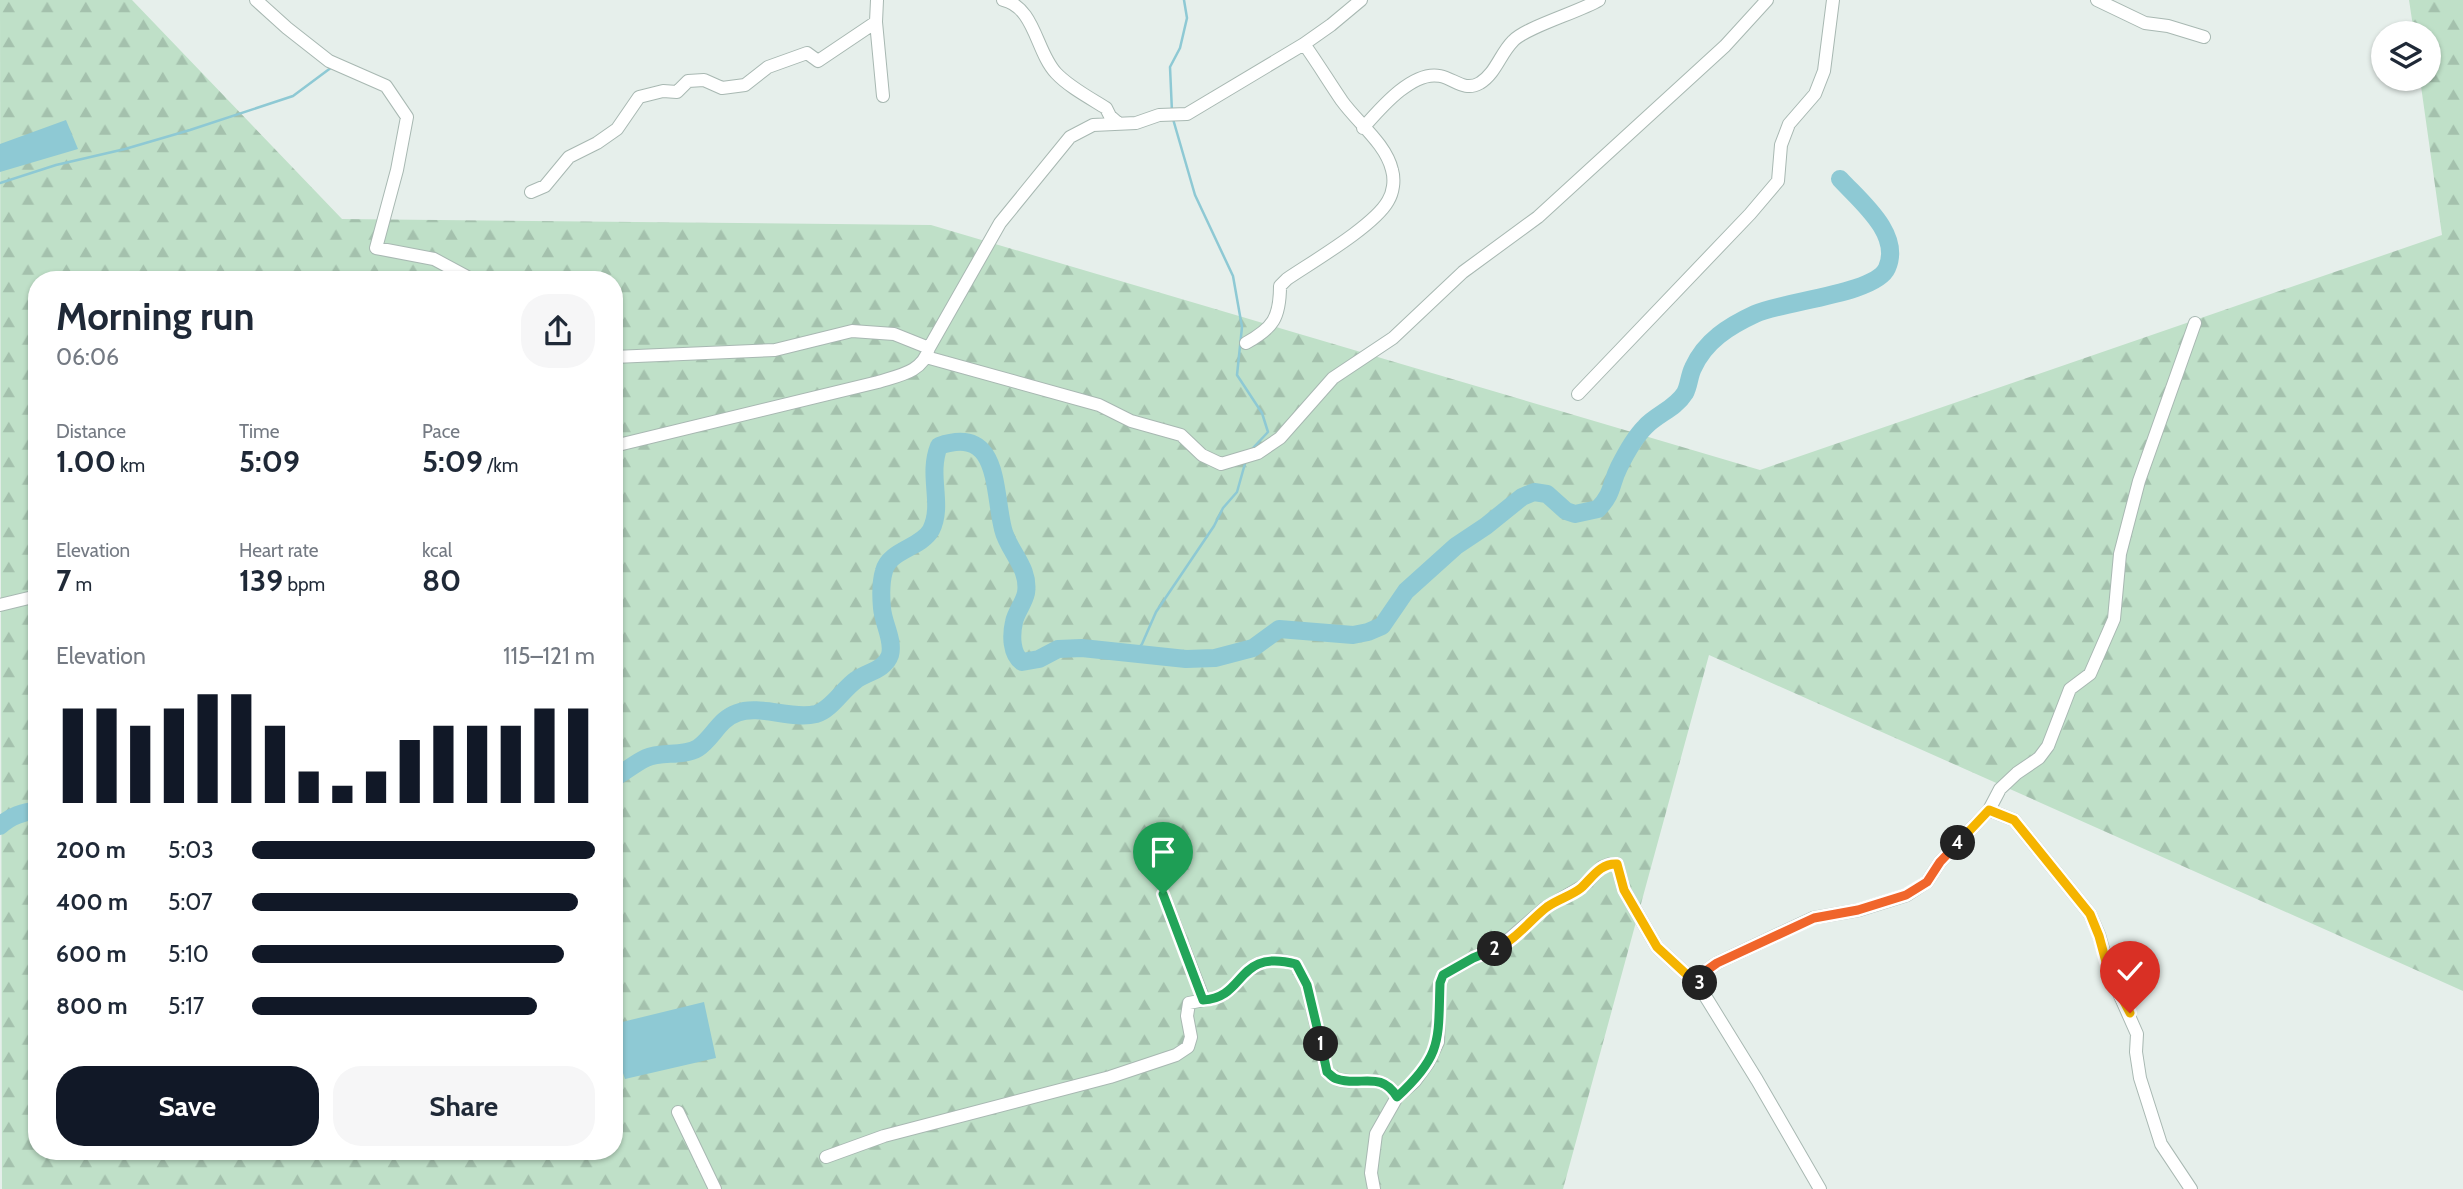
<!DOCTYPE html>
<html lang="en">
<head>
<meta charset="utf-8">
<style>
  body { margin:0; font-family:Cabin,sans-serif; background:#f6f6f7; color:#1f2937; height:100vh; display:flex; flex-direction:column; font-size:26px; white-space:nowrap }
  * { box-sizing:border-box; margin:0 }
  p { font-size:23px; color:#747a83 }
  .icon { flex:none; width:38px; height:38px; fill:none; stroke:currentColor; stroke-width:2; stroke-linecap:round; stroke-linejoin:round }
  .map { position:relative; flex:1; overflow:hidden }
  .details { position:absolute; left:28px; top:271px; width:595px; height:889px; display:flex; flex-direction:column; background:#fff; border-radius:28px; box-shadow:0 2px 5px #0004 }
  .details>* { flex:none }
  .tools { position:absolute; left:2371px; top:21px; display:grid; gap:14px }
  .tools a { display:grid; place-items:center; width:70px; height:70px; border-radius:50%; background:#fff; box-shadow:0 2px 5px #0004; font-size:35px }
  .pin { position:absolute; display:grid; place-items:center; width:60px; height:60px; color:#fff; margin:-72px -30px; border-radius:50% 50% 50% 0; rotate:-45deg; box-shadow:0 0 7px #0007 }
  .pin .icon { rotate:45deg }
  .km { position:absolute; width:35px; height:35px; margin:-18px; border-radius:50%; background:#222; color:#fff; font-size:19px; line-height:35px; text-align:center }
  .round { display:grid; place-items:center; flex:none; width:74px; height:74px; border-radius:28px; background:#f6f6f7 }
  .overview { display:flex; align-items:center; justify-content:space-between; height:119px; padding:0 28px }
  h1 { font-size:38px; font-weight:700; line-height:52px }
  .figures { display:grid; grid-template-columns:repeat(3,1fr); gap:10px; height:119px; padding:7px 28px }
  .figures div { display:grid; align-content:center }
  .figures b { font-size:30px; font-weight:700 }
  .figures small { font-size:19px; font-weight:400 }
  .figures p { font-size:19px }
  .chart { height:196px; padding:14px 28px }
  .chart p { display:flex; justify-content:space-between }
  .chart svg { width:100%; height:126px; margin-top:7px; stroke:#111827; stroke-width:6 }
  .cta { display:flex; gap:14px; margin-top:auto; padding:14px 28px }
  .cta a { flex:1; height:80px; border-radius:28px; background:#111827; color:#fff; font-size:28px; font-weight:700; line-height:80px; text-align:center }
  .cta a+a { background:#f6f6f7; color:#1f2937 }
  ul { padding:0 28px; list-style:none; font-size:23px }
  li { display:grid; grid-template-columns:112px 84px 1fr; align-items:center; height:52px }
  li i { height:18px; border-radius:9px; background:#111827 }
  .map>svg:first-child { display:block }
  .forest { fill:url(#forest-firs); fill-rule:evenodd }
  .water { fill:#8ec9d4 }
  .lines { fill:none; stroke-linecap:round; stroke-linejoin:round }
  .stream { stroke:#8ec9d4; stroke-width:2.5 }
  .river { stroke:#8ec9d4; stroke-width:18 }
  .minor-casing { stroke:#a8b8b2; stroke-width:14 }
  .minor { stroke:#fff; stroke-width:12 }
  .split-1-casing { stroke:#fff; stroke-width:14 }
  .split-2-casing { stroke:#fff; stroke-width:14 }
  .split-3-casing { stroke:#fff; stroke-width:14 }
  .split-4-casing { stroke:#fff; stroke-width:14 }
  .split-5-casing { stroke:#fff; stroke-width:14 }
  .split-1 { stroke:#22a559; stroke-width:9 }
  .split-2 { stroke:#22a559; stroke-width:9 }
  .split-3 { stroke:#f5b400; stroke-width:9 }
  .split-4 { stroke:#f0652b; stroke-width:9 }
  .split-5 { stroke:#f5b400; stroke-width:9 }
</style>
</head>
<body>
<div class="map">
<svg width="2463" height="1189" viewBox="0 0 2463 1189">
  <defs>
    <pattern id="forest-firs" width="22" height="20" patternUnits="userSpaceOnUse" patternTransform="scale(1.75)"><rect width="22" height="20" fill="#bfe0c8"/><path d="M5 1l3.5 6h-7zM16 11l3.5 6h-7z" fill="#a4c1ad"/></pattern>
  </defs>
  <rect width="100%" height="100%" fill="#e6efeb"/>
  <path class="forest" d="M0,0h132l210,219 589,6 829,245 682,-235 -22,-156h9v-46h-15l-5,-33h54v991l-754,-336 -146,534h-1561zM37,280h577v872h-577z"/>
  <path class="water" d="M66,120l12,29 -78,23v-28z
    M704,1002l12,56 -91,21 -11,-33v-22z"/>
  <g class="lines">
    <path class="stream" d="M1172,112l-2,-45 10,-19 7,-30 -3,-18
      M1173,119l22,76 38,81 9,51 -5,48 25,38 6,19 -15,16
      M0,183l56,-18 69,-16 65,-19 103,-34 39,-29
      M1134,653l8,-9 14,-32 58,-86 9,-18 14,-16 9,-32"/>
    <path class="river" d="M614,778c11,-6 21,-15 32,-20 15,-7 37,-1 52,-10 15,-10 21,-29 39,-35 22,-9 54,7 79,1 15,-4 27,-25 40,-34 11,-8 29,-10 34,-25 4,-15 -7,-32 -8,-47 -1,-11 -1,-27 2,-37 5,-21 37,-23 47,-41 13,-26 -4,-54 8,-84 61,-21 54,43 64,83 5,22 27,38 23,64 -2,10 -10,19 -12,29 -3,13 -3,32 8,40l17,-3 19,-10 24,-1 104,11 29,-1 38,-10 26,-19 74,6 15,-3 14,-6 24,-35 50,-45 30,-20 36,-29 12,-5 13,2 19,17 9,3 23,-5c16,-17 12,-24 21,-42 6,-12 16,-30 26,-40 12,-13 30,-18 40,-34 4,-7 4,-17 8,-25 12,-27 36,-42 62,-54 28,-13 121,-20 132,-46 15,-34 -27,-67 -47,-89
      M0,826c9,-9 24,-15 37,-15"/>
    <defs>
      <path id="minor" d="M256,0l31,28 42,33 57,25 21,31 -10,53 -21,78 58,11 39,21
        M877,0l-1,22 7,74
        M1003,0c32,7 33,52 53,73 13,14 34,25 50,35l4,8 8,7
        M2097,0l48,23 23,3 36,11
        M1363,128c16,-18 49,-58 77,-52 15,3 24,16 40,7 16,-10 20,-29 33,-42 13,-14 66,-29 86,-41
        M531,192l14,-6 24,-29 28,-14 20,-14 22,-32 24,-6 14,1 11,-11 16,-1 18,8 23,-3 23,-18 39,-14 11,8 58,-39
        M1246,343c27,-15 34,-25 34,-57l7,-7c25,-17 87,-53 101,-78 5,-8 7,-21 4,-31 -6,-26 -34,-47 -50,-69 -13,-19 -25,-39 -38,-57
        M614,357l161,-7 77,-19 42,3 35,14
        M926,357l173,48 32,16 50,14 21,20 19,9 37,-11 22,-15 53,-60 60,-40 70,-66 75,-55 187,-171 42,-46
        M1578,394l172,-180 28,-33 3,-36 8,-21 26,-30 9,-23 9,-71
        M614,446l264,-64c22,-7 45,-10 51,-34l71,-125 70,-86 23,-12 43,-2 23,-8 28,-1 117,-70 27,-19 30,-25
        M0,605l37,-9
        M1989,810l11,-21 17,-16 22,-15 9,-12 22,-57 20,-15 24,-55 6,-65 19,-73 56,-158
        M1163,894l41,106c43,-3 31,-52 92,-36l11,21 20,87c4,3 7,6 10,7 23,8 44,-9 60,18
        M1699,986l58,94 63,109
        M678,1112l37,77
        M826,1157l58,-21 226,-59 66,-22 12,-8 3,-10 -4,-21 2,-13 15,-3
        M1374,1189l-3,-16 5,-39 21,-37 18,-16 13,-18 10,-21 2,-59 3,-8 30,-17 27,-11 45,-39 38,-22 19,-19 8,-3h7l7,26 33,57 42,39 4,-13 14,-10 96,-45 46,-8 48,-15 20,-13 13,-20 49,-52 25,10 76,94 9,21 11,38 27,61 -1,18 4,26 21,66 30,45"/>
    </defs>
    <use href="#minor" class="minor-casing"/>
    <use href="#minor" class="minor"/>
  </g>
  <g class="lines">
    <defs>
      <path id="split-1" d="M1163,894l40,106c44,-2 32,-52 93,-36l11,21 14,59"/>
      <path id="split-2" d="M1321,1044l6,28c4,3 6,6 10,7 23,8 44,-9 60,18 46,-42 41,-57 43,-114l3,-8 30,-17 22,-9"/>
      <path id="split-3" d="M1495,949c21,-9 35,-29 52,-42 11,-8 24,-11 34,-19 11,-10 19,-25 36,-24l7,26 33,57 42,39 1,-3"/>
      <path id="split-4" d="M1700,983l3,-10 14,-10 97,-45 44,-8 48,-15 21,-13 13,-20 18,-19"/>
      <path id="split-5" d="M1958,843l31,-33 25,10 76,94 9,22 10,37 21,40"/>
    </defs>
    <use href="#split-1" class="split-1-casing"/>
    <use href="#split-2" class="split-2-casing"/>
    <use href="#split-3" class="split-3-casing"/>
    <use href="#split-4" class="split-4-casing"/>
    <use href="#split-5" class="split-5-casing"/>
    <use href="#split-1" class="split-1"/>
    <use href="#split-2" class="split-2"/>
    <use href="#split-3" class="split-3"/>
    <use href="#split-4" class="split-4"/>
    <use href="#split-5" class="split-5"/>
  </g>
</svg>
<div class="tools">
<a><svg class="icon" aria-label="layers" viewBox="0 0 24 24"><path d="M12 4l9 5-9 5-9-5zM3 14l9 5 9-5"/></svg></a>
</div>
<div class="pin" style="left:1163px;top:894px;background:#1e9e55"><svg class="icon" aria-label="arrive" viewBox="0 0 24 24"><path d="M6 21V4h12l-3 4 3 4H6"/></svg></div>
<div class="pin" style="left:2130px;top:1013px;background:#d93025"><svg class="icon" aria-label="check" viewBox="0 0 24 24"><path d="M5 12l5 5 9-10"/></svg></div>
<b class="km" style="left:1321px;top:1044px">1</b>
<b class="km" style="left:1495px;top:949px">2</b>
<b class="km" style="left:1700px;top:983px">3</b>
<b class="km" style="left:1958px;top:843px">4</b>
<section class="details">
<div class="overview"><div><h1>Morning run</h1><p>06:06</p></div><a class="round"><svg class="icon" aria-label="share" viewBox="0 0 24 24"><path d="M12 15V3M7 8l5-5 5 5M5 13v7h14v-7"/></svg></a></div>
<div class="figures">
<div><p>Distance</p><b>1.00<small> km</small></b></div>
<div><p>Time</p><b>5:09</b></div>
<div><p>Pace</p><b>5:09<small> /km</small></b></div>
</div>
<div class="figures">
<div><p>Elevation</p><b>7<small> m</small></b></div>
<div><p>Heart rate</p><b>139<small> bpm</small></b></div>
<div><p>kcal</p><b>80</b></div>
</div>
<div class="chart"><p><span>Elevation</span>115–121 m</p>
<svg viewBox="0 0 160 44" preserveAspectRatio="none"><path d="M5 44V11M15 44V11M25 44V17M35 44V11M45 44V6M55 44V6M65 44V17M75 44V33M85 44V38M95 44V33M105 44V22M115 44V17M125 44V17M135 44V17M145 44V11M155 44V11"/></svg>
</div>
<ul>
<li><b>200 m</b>5:03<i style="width:100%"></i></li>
<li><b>400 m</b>5:07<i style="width:95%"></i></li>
<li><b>600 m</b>5:10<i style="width:91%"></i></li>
<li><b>800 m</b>5:17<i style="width:83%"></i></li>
</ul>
<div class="cta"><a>Save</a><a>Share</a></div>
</section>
</div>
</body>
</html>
